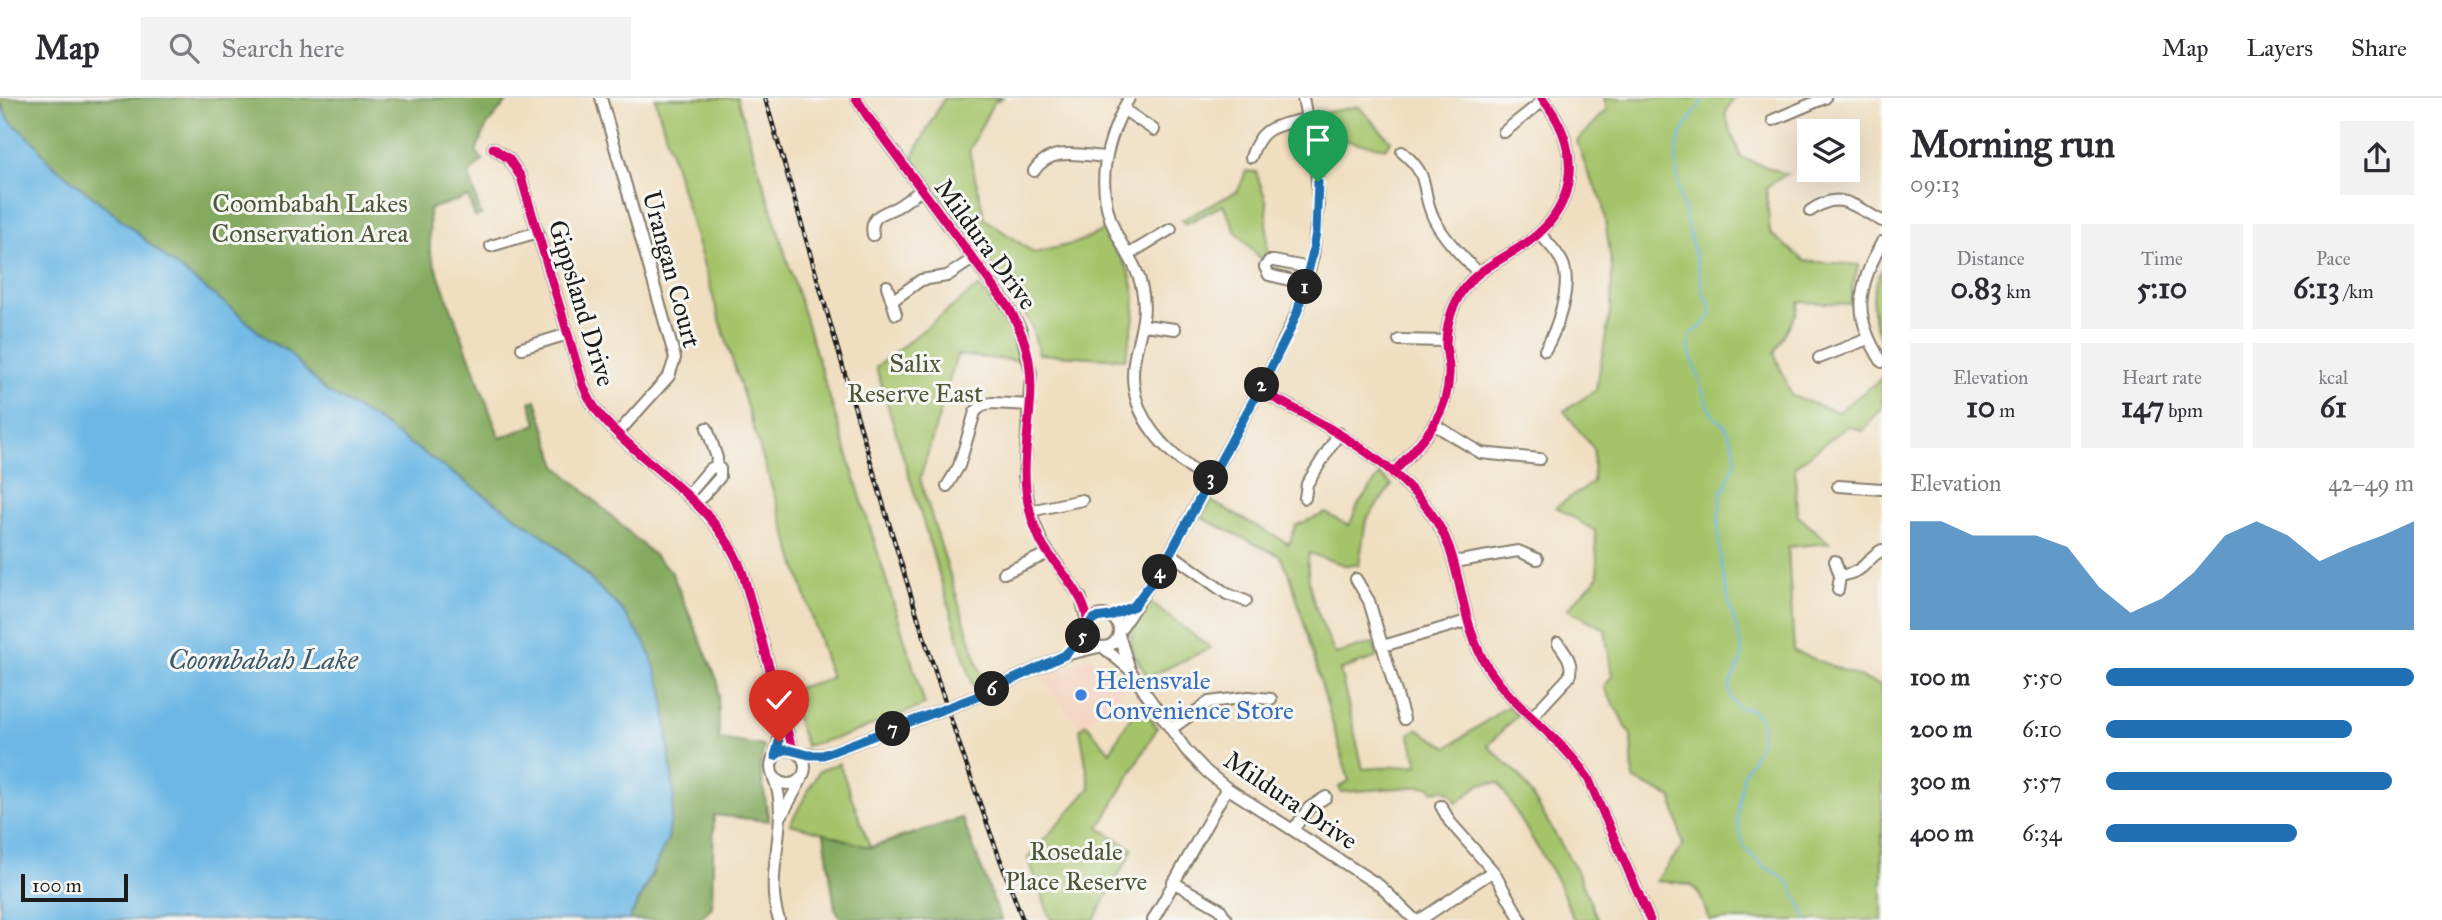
<!DOCTYPE html>
<html lang="en">
<head>
<meta charset="utf-8">
<style>
  body { margin:0; font-family:"IM FELL Great Primer",serif; background:#f2f2f3; color:#2b2b33; height:100vh; display:flex; flex-direction:column; font-size:26px; white-space:nowrap }
  * { box-sizing:border-box; margin:0 }
  p { font-size:23px; color:#7c7c81 }
  .icon { flex:none; width:38px; height:38px; fill:none; stroke:currentColor; stroke-width:2; stroke-linecap:round; stroke-linejoin:round }
  .map { position:relative; flex:1; overflow:hidden }
  .sheet { display:flex; flex-direction:column; background:#fff; width:560px }
  .sheet>* { flex:none }
  .fabs { position:absolute; left:1797px; top:21px; display:grid; gap:14px }
  .fabs a { display:grid; place-items:center; width:63px; height:63px; border-radius:0px; background:#fff; box-shadow:0 7px 28px #0002; font-size:35px }
  .scale { position:absolute; left:21px; bottom:18px; width:107px; box-sizing:border-box; padding-left:7px; border:4px solid #1c1c1c; border-top:0; font-size:19px; line-height:24px; white-space:nowrap; color:#1c1c1c; -webkit-text-stroke:5px #f6f6f2; paint-order:stroke }
  .pin { position:absolute; display:grid; place-items:center; width:60px; height:60px; color:#fff; margin:-72px -30px; border-radius:50% 50% 50% 0; rotate:-45deg; box-shadow:0 0 7px #0007 }
  .pin .icon { rotate:45deg }
  .km { position:absolute; width:35px; height:35px; margin:-18px; border-radius:50%; background:#222; color:#fff; font-size:19px; line-height:35px; text-align:center }
  .round { display:grid; place-items:center; flex:none; width:74px; height:74px; border-radius:0px; background:#f2f2f3 }
  .headline { display:flex; align-items:center; justify-content:space-between; height:119px; padding:0 28px }
  h1 { font-size:38px; font-weight:700; line-height:52px }
  .stats { display:grid; grid-template-columns:repeat(3,1fr); gap:10px; height:119px; padding:7px 28px }
  .stats div { display:grid; align-content:center; border-radius:0px; background:#f2f2f3; text-align:center }
  .stats b { font-size:30px; font-weight:700 }
  .stats small { font-size:19px; font-weight:400 }
  .stats p { font-size:19px }
  .chart { height:196px; padding:14px 28px }
  .chart p { display:flex; justify-content:space-between }
  .chart svg { width:100%; height:126px; margin-top:7px; fill:#1f6fb2; opacity:.7 }
  ul { padding:0 28px; list-style:none; font-size:23px }
  li { display:grid; grid-template-columns:112px 84px 1fr; align-items:center; height:52px }
  li i { height:18px; border-radius:9px; background:#1f6fb2 }
  header { display:flex; align-items:center; gap:42px; box-sizing:border-box; height:98px; padding:0 35px; background:#fff; border-bottom:2px solid #e1e1e2 }
  header strong { font-size:33px }
  nav { display:flex; gap:38px; margin-inline-start:auto; font-size:24px }
  .search { width:490px; height:63px; background:#f2f2f3; display:flex; align-items:center; gap:18px; box-sizing:border-box; padding:0 24px; border-radius:0px; color:#7c7c81; font-size:26px }
  main { display:flex; flex:1; min-height:0 }
  .map>svg:first-child { display:block }
  .built { fill:#f4d3c0 }
  .green { fill:#a5c46b; stroke:#607044; stroke-width:2 }
  .forest { fill:#84aa5f; stroke:#50633e; stroke-width:2 }
  .water { fill:#6cb7e5; stroke:#446a80; stroke-width:2 }
  .lines { fill:none; stroke-linecap:round; stroke-linejoin:round }
  .stream { stroke:#6cb7e5; stroke-width:2 }
  .minor-casing { stroke:#867d6e; stroke-width:14 }
  .minor { stroke:#fff; stroke-width:10 }
  .rail-casing { stroke:#1c1c1c; stroke-width:4.5 }
  .rail { stroke:#f6f6f2; stroke-width:2; stroke-dasharray:5; stroke-linecap:butt }
  .minor-bridge-casing { stroke:#867d6e; stroke-width:14; stroke-linecap:butt }
  .minor-bridge { stroke:#fff; stroke-width:10 }
  .cycleway-casing { stroke:#f6f6f2; stroke-width:13 }
  .cycleway { stroke:#d6006c; stroke-width:9 }
  .route-casing { stroke:#fff; stroke-width:14 }
  .route { stroke:#1f6fb2; stroke-width:9 }
  .shop-dot { fill:#3f7fe0; stroke:#f6f6f2; stroke-width:2.5 }
  .labels { text-anchor:middle; dominant-baseline:central; stroke-width:6; stroke-linejoin:round; paint-order:stroke }
  .park-label { font-size:26px; fill:#4c5738; stroke:#f6f6f2 }
  .street-label { font-size:26px; fill:#1c1c1c; stroke:#f6f6f2 }
  .shop-label { font-size:26px; fill:#366cbe; stroke:#f6f6f2; text-anchor:start }
  .water-label { font-size:28px; font-style:italic; fill:#3c5a6c; stroke:#f6f6f2 }
</style>
</head>
<body>
<header>
<strong>Map</strong>
<div class="search"><svg class="icon" aria-label="search" viewBox="0 0 24 24"><circle cx="10" cy="10" r="6"/><path d="M15 15l6 6"/></svg>Search here</div>
<nav><a>Map</a><a>Layers</a><a>Share</a></nav>
</header>
<main>
<div class="map">
<svg width="1882" height="822" viewBox="0 0 1882 822">
  <rect width="100%" height="100%" fill="#f6f6f2"/>
  <filter id="ink" filterUnits="userSpaceOnUse"><feTurbulence type="fractalNoise" baseFrequency=".0143" numOctaves="2"/><feDisplacementMap in="SourceGraphic" scale="14" xChannelSelector="R" yChannelSelector="G"/><feConvolveMatrix kernelMatrix="1 2 1 2 8 2 1 2 1" color-interpolation-filters="sRGB"/></filter>
  <filter id="wash" filterUnits="userSpaceOnUse"><feTurbulence type="fractalNoise" baseFrequency=".00686" numOctaves="4" result="noise"/><feDisplacementMap in="SourceGraphic" scale="28" xChannelSelector="R" yChannelSelector="G"/><feGaussianBlur stdDeviation="1.57" result="paint"/><feColorMatrix in="noise" values="0 0 0 0 0 0 0 0 0 0 0 0 0 0 0 0 0 1.4 0 .05"/><feComposite in="paint" operator="in"/></filter>
  <g filter="url(#wash)">
    <rect width="100%" height="100%" fill="#f0dec0"/>
    <path class="built" d="M1089,560l21,5 18,23 -48,43 -38,-52z"/>
    <path class="green" d="M655,0h82l188,607 -75,29 -44,12 -19,-55 44,-13 -113,-364z
      M944,0h58l-9,5 -24,48 16,68 49,34 42,-10 28,-13c6,13 16,25 23,38 14,29 6,61 -2,91l-86,-5 -8,-29 -8,-15 -111,-152z
      M1604,0h130l-9,16 16,44 46,16 -21,13 4,46 35,28 54,4 -7,22 -1,17 -52,-2 -2,10 -23,41 18,43 46,16 44,-34v30l-19,23 -15,-5 -53,40 2,49 32,28 -41,4 6,104 88,35v234h-173c-13,-40 -14,-36 -53,-39l27,-36 -11,-47 -39,-19 -2,-44 -27,-48 8,-11 -7,-47 -38,-20 31,-32 -3,-46 -39,-24 37,-25 1,-33 -30,-38 32,-21 15,-82 1,-40 -10,-69 -13,-23 -12,-35 30,-31z
      M1358,8l33,35 -5,7 -62,-11 -5,-23z
      M1246,73l10,1 11,31v50l-7,6 -24,-27 -13,-27 -38,19 -3,-4 56,-29z
      M1882,171v72c-12,-25 -13,-47 0,-72z
      M979,188l26,36 14,39 -62,-6 -37,124 63,202 -10,5 -97,-319z
      M1380,377l12,10 -26,35 -7,45h-15l-35,-12c-6,34 13,70 26,101l38,-11 5,14 -38,13 23,99 55,-4 -9,-31 8,-5 31,18 60,-41 9,9 -29,31 33,31 56,94 21,49h-24l-16,-38 -59,-99 -19,1 -23,19 -5,-9 -9,-5 -10,2 -4,-5 -88,6 -2,-5 10,-6 -58,-203 -11,-22 -78,-38 9,-17 78,43 7,-19 30,-12 23,13 9,-21z
      M1151,505l60,45 -63,29c-22,-33 -24,-44 3,-74z
      M1139,604l18,26 -58,100 34,21 -39,71h-43l-23,-62 62,-70 -10,-59 6,-5 24,28z
      M839,665l31,84 92,-29 39,102h-159l-7,-12 -11,-75 -34,-9 29,-53z"/>
    <path class="forest" d="M0,0h510l-23,27 -11,26 7,9 -14,14 12,41 -6,2 -7,-20 -39,12 1,43 70,186 37,-14 -7,-22 6,-2 21,66 114,105 47,111 1,57 45,7 -4,21 9,54 -55,-6 -2,92 -13,13h-70l23,-44 22,-78 -5,-57 -6,-51 -75,-115 -37,-34 -177,-122 -48,-28 -40,-41 -18,-9 -28,-26 -72,-55 -41,-36 -79,-63 -12,-17 -28,-25z
      M962,720l39,102h-159l-7,-12 -11,-75 46,15z"/>
    <path class="water" d="M0,5l8,16 28,25 12,17 79,63 41,36 72,55 28,26 18,9 40,41 48,28 177,122 70,68 26,37 16,44 11,108 -6,41 -39,81h-629z"/>
    <g class="lines">
      <path class="stream" d="M1703,0c-4,13 -19,26 -24,42 -12,38 19,111 24,153l6,11 2,10 -5,8 -15,13 -3,11 17,53 8,17 12,10 9,20 2,15 -15,34 -3,29 2,31 6,36 15,55 1,12 -13,28 2,13 8,9 11,1 11,9v24l-18,33 -6,46 7,26 19,19 14,7 13,11 17,36"/>
    </g>
  </g>
  <g filter="url(#ink)">
    <g class="lines">
      <defs>
        <path id="minor" d="M601,0l74,260 -6,18 -52,58
          M856,0l12,19 140,189 13,24 10,43 -7,103 6,35 12,32 39,55 7,28
          M1129,0c-23,43 -35,86 -14,133 9,20 23,35 27,58 6,29 -4,46 -8,73 -8,55 34,92 75,120
          M1123,11l31,21
          M1773,22l52,-22
          M1504,34l40,-32
          M493,50l16,11 12,18 62,208c10,27 29,44 50,63 43,38 90,70 110,126l47,167 5,10
          M1402,54c31,26 17,36 32,67 10,20 29,39 45,54
          M1251,59c11,-34 27,-30 57,-39
          M1034,73c16,-25 46,-16 71,-14
          M1810,113c30,-22 43,-5 72,10
          M1539,135c8,9 19,19 24,31 9,22 -6,66 -18,86
          M873,137c-4,-20 10,-21 24,-28 8,-5 16,-11 24,-17
          M1882,144c-25,47 -30,74 0,120
          M491,148l47,-14
          M1129,156l42,-25
          M1306,186l-37,-9 -4,-8 4,-6h5l36,7
          M887,188l9,28
          M892,203l29,-21 26,-4 26,-17
          M1144,227l31,4
          M1399,242l47,1
          M522,250l46,-14
          M1819,260l49,-19
          M1259,292c66,35 163,82 190,157 14,40 15,83 39,121 27,42 72,68 100,110l62,142
          M1435,327l46,28 59,6
          M707,330l10,30 -1,9
          M1393,375c27,-30 55,-55 56,-99 1,-10 -3,-21 -3,-31 0,-13 4,-30 10,-41 13,-31 47,-42 72,-60 53,-38 52,-97 14,-144
          M947,388l12,-20 16,-54 7,-7 10,-2 38,2
          M1838,388l44,3
          M687,398l23,-27 4,-2 6,2v8l-24,27
          M1305,400l2,-14 32,-51
          M1030,413l52,-11
          M1170,455l57,41 19,7
          M1835,463l5,15 -2,14
          M1454,464l64,-11 19,8
          M1004,475l45,-20
          M1840,478c30,-6 22,-15 42,-26
          M1356,481l13,22 35,118
          M1087 533a16 16 0 1 1 32 0a16 16 0 1 1-32 0Z
          M1120,532l50,-77 101,-185 27,-58 15,-54 5,-51 -2,-42 -13,-65
          M1119,537l11,35 14,21 42,59 21,22 20,16 153,98 35,34
          M1383,548l84,-25
          M1104,550l24,20
          M973,600l92,-43 34,-8
          M1532,619l37,-40c5,-14 -3,-23 -11,-34
          M1171,631l38,-27 40,-5 22,2
          M771 669a17 17 0 1 1 34 0a17 17 0 1 1-34 0Z
          M800,656l23,1 116,-44
          M775,658l8,-35
          M773,678c20,46 -11,95 6,144
          M1441,708l9,16 43,49 28,49
          M782,717l19,-35
          M1293,732l16,-22 17,-11
          M1173,784l47,27 7,11
          M1153,822l74,-132
          M1420,822l73,-49"/>
      </defs>
      <use href="#minor" class="minor-casing"/>
      <use href="#minor" class="minor"/>
      <defs>
        <path id="rail" d="M765,0c81,275 154,554 258,822"/>
      </defs>
      <use href="#rail" class="rail-casing"/>
      <use href="#rail" class="rail"/>
      <defs>
        <path id="minor-bridge" d="M939,613l34,-13"/>
      </defs>
      <use href="#minor-bridge" class="minor-bridge-casing"/>
      <use href="#minor-bridge" class="minor-bridge"/>
      <defs>
        <path id="cycleway" d="M856,0l12,19 140,189c10,18 18,35 21,55 8,50 -13,101 1,150 2,11 7,21 11,31 14,25 52,58 46,89
          M493,50l16,11 12,18 62,208c10,27 29,44 50,63 43,38 90,70 110,126l47,167 5,10
          M1259,292c66,35 163,82 190,157 14,40 15,83 39,121 27,42 72,68 100,110l62,142
          M1393,375c27,-30 55,-55 56,-99 1,-10 -3,-21 -3,-31 0,-13 4,-30 10,-41 13,-31 47,-42 72,-60 53,-38 52,-97 14,-144"/>
      </defs>
      <use href="#cycleway" class="cycleway-casing"/>
      <use href="#cycleway" class="cycleway"/>
    </g>
  </g>
  <g class="lines" filter="url(#ink)">
    <defs>
      <path id="route" d="M779,644l-4,14 9,-6h5l20,5h14l150,-57 92,-43 22,-24 4,-10 4,-3 15,-2 24,-10 28,-38 109,-200 19,-38 8,-20 14,-54 4,-24 2,-50"/>
    </defs>
    <use href="#route" class="route-casing"/>
    <use href="#route" class="route"/>
  </g>
  <circle class="shop-dot" cx="1081" cy="597" r="7"/>
  <g class="labels">
    <g class="park-label">
      <text x="310" y="105">Coombabah Lakes<tspan x="310" dy="30">Conservation Area</tspan></text>
      <text x="915" y="265">Salix<tspan x="915" dy="30">Reserve East</tspan></text>
      <text x="1076" y="753">Rosedale<tspan x="1076" dy="30">Place Reserve</tspan></text>
    </g>
    <g class="street-label">
      <text transform="translate(986 146) rotate(54)">Mildura Drive</text>
      <text transform="translate(672 171) rotate(75)">Urangan Court</text>
      <text transform="translate(582 205) rotate(73)">Gippsland Drive</text>
      <text transform="translate(1291 702) rotate(34)">Mildura Drive</text>
    </g>
    <g class="shop-label">
      <text x="1095" y="582">Helensvale<tspan x="1095" dy="30">Convenience Store</tspan></text>
    </g>
    <g class="water-label">
      <text x="263" y="561">Coombabah Lake</text>
    </g>
  </g>
</svg>
<div class="fabs">
<a><svg class="icon" aria-label="layers" viewBox="0 0 24 24"><path d="M12 4l9 5-9 5-9-5zM3 14l9 5 9-5"/></svg></a>
</div>
<div class="scale">100 m</div>
<div class="pin" style="left:1318px;top:84px;background:#1e9e55"><svg class="icon" aria-label="arrive" viewBox="0 0 24 24"><path d="M6 21V4h12l-3 4 3 4H6"/></svg></div>
<div class="pin" style="left:779px;top:644px;background:#d93025"><svg class="icon" aria-label="check" viewBox="0 0 24 24"><path d="M5 12l5 5 9-10"/></svg></div>
<b class="km" style="left:1305px;top:189px">1</b>
<b class="km" style="left:1262px;top:287px">2</b>
<b class="km" style="left:1211px;top:380px">3</b>
<b class="km" style="left:1160px;top:474px">4</b>
<b class="km" style="left:1083px;top:538px">5</b>
<b class="km" style="left:992px;top:591px">6</b>
<b class="km" style="left:893px;top:631px">7</b>
</div>
<section class="sheet">
<div class="headline"><div><h1>Morning run</h1><p>09:13</p></div><a class="round"><svg class="icon" aria-label="share" viewBox="0 0 24 24"><path d="M12 15V3M7 8l5-5 5 5M5 13v7h14v-7"/></svg></a></div>
<div class="stats">
<div><p>Distance</p><b>0.83<small> km</small></b></div>
<div><p>Time</p><b>5:10</b></div>
<div><p>Pace</p><b>6:13<small> /km</small></b></div>
</div>
<div class="stats">
<div><p>Elevation</p><b>10<small> m</small></b></div>
<div><p>Heart rate</p><b>147<small> bpm</small></b></div>
<div><p>kcal</p><b>61</b></div>
</div>
<div class="chart"><p><span>Elevation</span>42–49 m</p>
<svg viewBox="0 0 160 44" preserveAspectRatio="none"><path d="M0 44V6L10 6L20 11L30 11L40 11L50 15L60 29L70 38L80 33L90 24L100 11L110 6L120 11L130 20L140 15L150 11L160 6V44z"/></svg>
</div>
<ul>
<li><b>100 m</b>5:50<i style="width:100%"></i></li>
<li><b>200 m</b>6:10<i style="width:80%"></i></li>
<li><b>300 m</b>5:57<i style="width:93%"></i></li>
<li><b>400 m</b>6:34<i style="width:62%"></i></li>
</ul>
</section>
</main>
</body>
</html>
